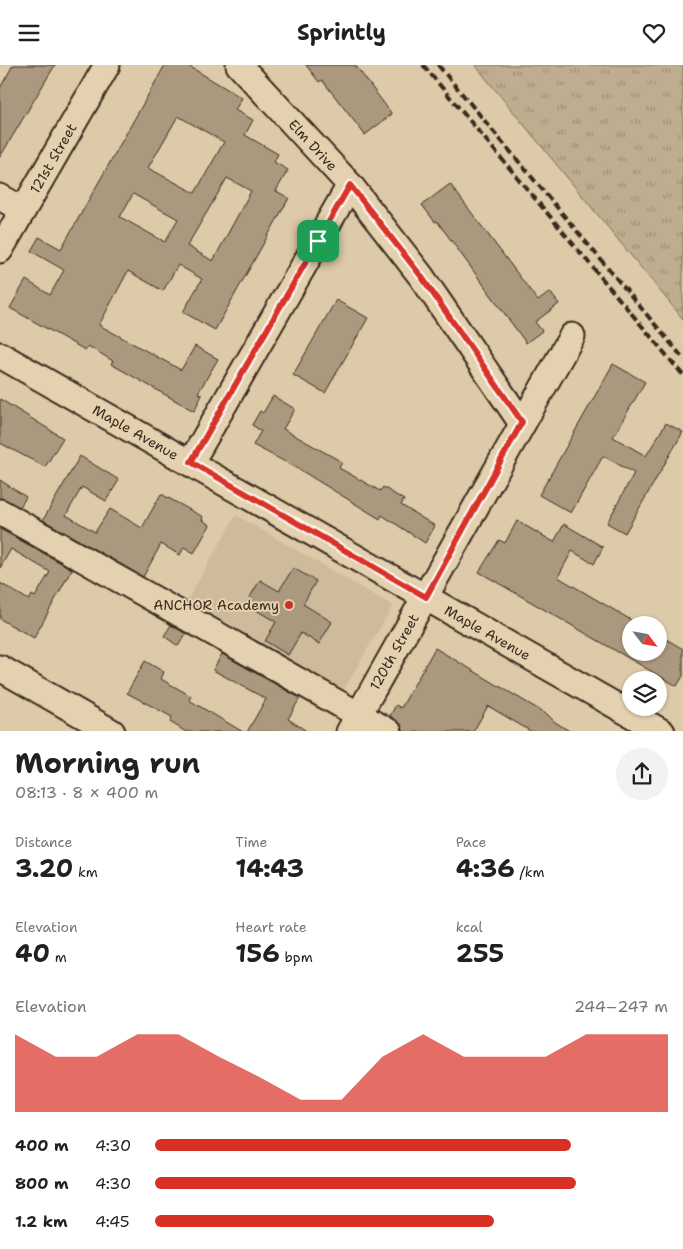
<!DOCTYPE html>
<html lang="en">
<head>
<meta charset="utf-8">
<style>
  body { margin:0; font-family:"Shantell Sans",sans-serif; background:#f2f2f2; color:#202124; height:100vh; display:flex; flex-direction:column; font-size:19px; white-space:nowrap }
  * { box-sizing:border-box; margin:0 }
  p { font-size:16px; color:#757577 }
  .icon { flex:none; width:28px; height:28px; fill:none; stroke:currentColor; stroke-width:2; stroke-linecap:round; stroke-linejoin:round }
  .map { position:relative; height:666px; overflow:hidden }
  .panel { display:flex; flex-direction:column; background:#fff; flex:1 }
  .panel>* { flex:none }
  .needle { width:32px; rotate:121deg }
  .buttons { position:absolute; left:622px; top:551px; display:grid; gap:10px }
  .buttons a { display:grid; place-items:center; width:45px; height:45px; border-radius:50%; background:#fff; box-shadow:0 1px 4px #0004; font-size:25px }
  .pin { position:absolute; display:grid; place-items:center; width:42px; height:42px; color:#fff; margin:-21px; border-radius:10px; box-shadow:0 2px 8px #0006 }
  .round { display:grid; place-items:center; flex:none; width:52px; height:52px; border-radius:26px; background:#f2f2f2 }
  .summary { display:flex; align-items:center; justify-content:space-between; height:85px; padding:0 15px }
  h1 { font-size:28px; font-weight:700; line-height:38px }
  .figures { display:grid; grid-template-columns:repeat(3,1fr); gap:8px; height:85px; padding:5px 15px }
  .figures div { display:grid; align-content:center }
  .figures b { font-size:25px; font-weight:700 }
  .figures small { font-size:14px; font-weight:400 }
  .figures p { font-size:14px }
  .chart { height:140px; padding:10px 15px }
  .chart p { display:flex; justify-content:space-between }
  .chart svg { width:100%; height:90px; margin-top:5px; fill:#d93025; opacity:.7 }
  ul { padding:0 15px; list-style:none; font-size:16px }
  li { display:grid; grid-template-columns:80px 60px 1fr; align-items:center; height:38px }
  li i { height:12px; border-radius:6px; background:#d93025 }
  header { display:flex; justify-content:space-between; align-items:center; height:65px; padding:0 15px; background:#fff; font-size:22px; font-weight:700 }
  .map>svg:first-child { display:block }
  .built { fill:#cebb9c }
  .grass { fill:url(#grass-tufts); stroke:#7d6c57 }
  .building { fill:#aa997e; stroke:#3b2a1e; fill-rule:evenodd }
  .lines { fill:none; stroke-linecap:round; stroke-linejoin:round }
  .minor-casing { stroke:#3b2a1e; stroke-width:29 }
  .minor { stroke:#e4d1af; stroke-width:25 }
  .rail { stroke:#3b2a1e; stroke-width:4; stroke-dasharray:8 4; stroke-linecap:butt }
  .route-casing { stroke:#fff; stroke-width:10 }
  .route { stroke:#d93025; stroke-width:6 }
  .poi-dot { fill:#c8321e; stroke:#e4d1af; stroke-width:2 }
  .labels { text-anchor:middle; dominant-baseline:central; stroke-width:4; stroke-linejoin:round; paint-order:stroke }
  .street-label { font-size:14px; fill:#3b2a1e; stroke:#e4d1af }
  .poi-label { font-size:14px; fill:#3b2a1e; stroke:#e4d1af; text-anchor:end }
</style>
</head>
<body>
<header><svg class="icon" aria-label="menu" viewBox="0 0 24 24"><path d="M4 6h16M4 12h16M4 18h16"/></svg>Sprintly<svg class="icon" aria-label="heart" viewBox="0 0 24 24"><path d="M12 20l-8-8c-3-5 5-10 8-4 3-6 11-1 8 4z"/></svg></header>
<div class="map">
<svg width="683" height="667" viewBox="0 0 683 667">
  <defs>
    <pattern id="grass-tufts" width="24" height="20" patternUnits="userSpaceOnUse" patternTransform="scale(1.25)"><rect width="24" height="20" fill="#bfad90"/><path d="M3 7l-1-3M5 7V3M7 7l1-3M15 17l-1-3M17 17v-4M19 17l1-3" fill="none" stroke="#9c8d75"/></pattern>
  </defs>
  <rect width="100%" height="100%" fill="#ddcaa9"/>
  <filter id="ink" filterUnits="userSpaceOnUse"><feTurbulence type="fractalNoise" baseFrequency=".02" numOctaves="2"/><feDisplacementMap in="SourceGraphic" scale="10" xChannelSelector="R" yChannelSelector="G"/><feConvolveMatrix kernelMatrix="1 2 1 2 8 2 1 2 1" color-interpolation-filters="sRGB"/></filter>
  <g filter="url(#ink)">
    <path class="built" d="M236,450l157,91 -52,88 -156,-90z"/>
    <path class="grass" d="M475,0h208v254z"/>
    <path class="building" d="M13,0h42l-55,92v-69z
      M165,0h22l55,33 -7,12 18,10 -8,15 33,19 -4,8 14,8 -12,21 13,7 -74,132 -32,-18 19,-33 -24,-14 -15,26 -35,-20 -29,54 82,45 14,-24 23,13 -20,34 4,2 -8,16 -83,-47 2,-3 -25,-15 -3,4 -75,-42 16,-28 24,15 14,-25 -33,-19 8,-14 22,12zM178,51l46,26 -29,51 -47,-25zM227,113l24,13 -38,70 -26,-15zM133,129l45,25 -13,23 -45,-25z
      M306,0h49l37,49 -27,21 -43,-55 -3,2z
      M450,119l88,117 12,-9 9,12 -24,18 7,9 -16,12 -89,-122 -2,1 -13,-17z
      M336,235l32,18 -43,75 -32,-18z
      M613,299l32,18 -32,55 33,19 20,-33 17,9 -58,101 -18,-10 27,-50 -31,-17 -32,57 -32,-18z
      M273,331l22,13 -12,20 59,33 -3,6 41,23 3,-4 21,13 -3,5 34,21 -10,17 -43,-28 -2,4 -83,-51 -44,-23 8,-14 -9,-6 8,-14 3,2z
      M0,334l63,39 -18,29 -45,-24z
      M80,391l39,24 -13,21 -24,-14 -16,28 29,17 15,-23 32,19 19,-34 42,23 -1,3 8,5 -16,28 -10,-6 -4,8 -19,-11 -18,33 -100,-57z
      M0,415l26,17 -6,10 -20,-9z
      M517,456l37,21 10,-18 39,23 -9,17 -22,-13 -14,26 73,43v33h28v-18l24,14v27l-6,10 -198,-114 20,-32 6,3z
      M0,464l72,40 -38,69 -34,-19v-36l29,17 3,-5 3,2 15,-25 -39,-23 -11,19z
      M293,503l23,13 -13,23 29,18 -13,22 -18,-11 -13,22 -23,-14 11,-19 -30,-18 14,-24 19,11z
      M171,560l15,9 -8,12 -14,-10z
      M435,583l113,67 7,7 16,10h-39l-44,-26 -15,26h-70l-2,-8 -11,-8 6,-11 5,3z
      M222,589l78,44 -12,21 20,13h-61l19,-33 -53,-29z
      M145,596l19,11 -3,7 30,17 -2,4 54,32h-57l-16,-10 2,-5 -45,-24z"/>
    <g class="lines">
      <defs>
        <g id="minor">
          <path id="s1" d="M239,0l111,120 71,91 100,146"/>
          <path d="M0,132l23,13"/>
          <path id="s2" d="M0,185l107,-185"/>
          <path id="s3" d="M0,290l662,377"/>
          <path d="M191,397l159,-277"/>
          <path d="M0,447l389,220"/>
          <path d="M0,603l112,64"/>
          <path id="s4" d="M349,667l223,-396"/>
        </g>
      </defs>
      <use href="#minor" class="minor-casing"/>
      <use href="#minor" class="minor"/>
      <path class="rail" d="M423,0l260,310
        M438,0l245,293"/>
    </g>
  </g>
  <g class="lines" filter="url(#ink)">
    <defs>
      <path id="route" d="M350,120l71,91 101,146 -96,175 -235,-135z"/>
    </defs>
    <use href="#route" class="route-casing"/>
    <use href="#route" class="route"/>
  </g>
  <circle class="poi-dot" cx="289" cy="540" r="5"/>
  <g class="labels">
    <g class="street-label">
      <text stroke="none"><textPath href="#s1" startOffset="109">Elm Drive</textPath></text>
      <text stroke="none"><textPath href="#s2" startOffset="106">121st Street</textPath></text>
      <text stroke="none"><textPath href="#s3" startOffset="156">Maple Avenue</textPath></text>
      <text stroke="none"><textPath href="#s3" startOffset="561">Maple Avenue</textPath></text>
      <text stroke="none"><textPath href="#s4" startOffset="92">120th Street</textPath></text>
    </g>
    <g class="poi-label">
      <text x="279" y="540">ANCHOR Academy</text>
    </g>
  </g>
</svg>
<div class="buttons">
<a><svg class="needle" viewBox="-14 -14 28 28"><path d="M0-13l5 13h-10z" fill="#e53935"/><path d="M0 13l5-13h-10z" fill="#757577"/></svg></a>
<a><svg class="icon" aria-label="layers" viewBox="0 0 24 24"><path d="M12 4l9 5-9 5-9-5zM3 14l9 5 9-5"/></svg></a>
</div>
<div class="pin" style="left:318px;top:176px;background:#1e9e55"><svg class="icon" aria-label="arrive" viewBox="0 0 24 24"><path d="M6 21V4h12l-3 4 3 4H6"/></svg></div>
</div>
<section class="panel">
<div class="summary"><div><h1>Morning run</h1><p>08:13 · 8 × 400 m</p></div><a class="round"><svg class="icon" aria-label="share" viewBox="0 0 24 24"><path d="M12 15V3M7 8l5-5 5 5M5 13v7h14v-7"/></svg></a></div>
<div class="figures">
<div><p>Distance</p><b>3.20<small> km</small></b></div>
<div><p>Time</p><b>14:43</b></div>
<div><p>Pace</p><b>4:36<small> /km</small></b></div>
</div>
<div class="figures">
<div><p>Elevation</p><b>40<small> m</small></b></div>
<div><p>Heart rate</p><b>156<small> bpm</small></b></div>
<div><p>kcal</p><b>255</b></div>
</div>
<div class="chart"><p><span>Elevation</span>244–247 m</p>
<svg viewBox="0 0 160 44" preserveAspectRatio="none"><path d="M0 44V6L10 17L20 17L30 6L40 6L50 17L60 27L70 38L80 38L90 17L100 6L110 17L120 17L130 17L140 6L150 6L160 6V44z"/></svg>
</div>
<ul>
<li><b>400 m</b>4:30<i style="width:81%"></i></li>
<li><b>800 m</b>4:30<i style="width:82%"></i></li>
<li><b>1.2 km</b>4:45<i style="width:66%"></i></li>
</ul>
</section>
</body>
</html>
